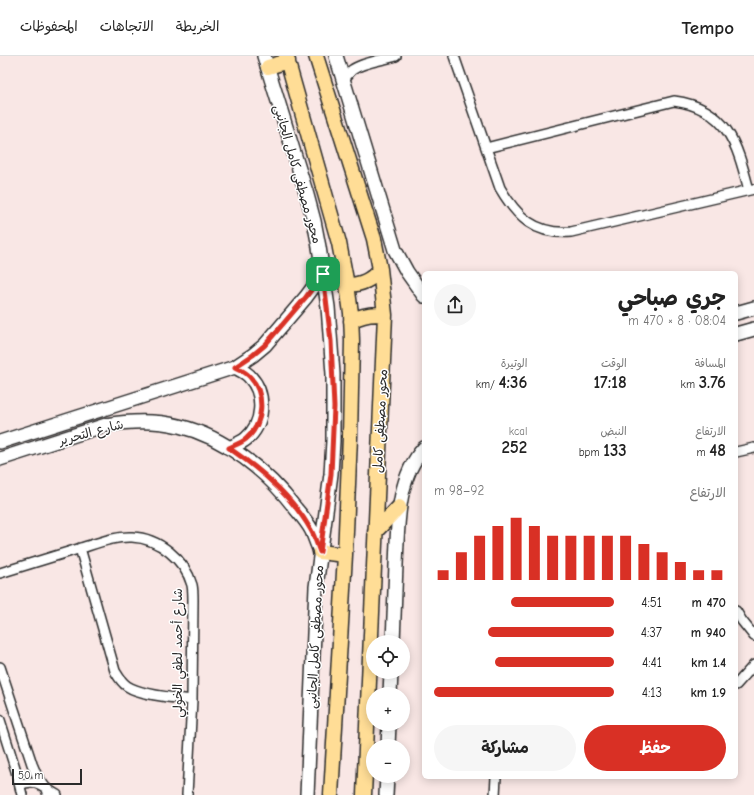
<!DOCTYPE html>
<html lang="ar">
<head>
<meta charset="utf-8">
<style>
  body { margin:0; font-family:"Comic Neue","Playpen Sans Arabic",sans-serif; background:#f6f6f6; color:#222; direction:rtl; height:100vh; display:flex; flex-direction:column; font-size:15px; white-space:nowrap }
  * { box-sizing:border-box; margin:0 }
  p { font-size:13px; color:#767676 }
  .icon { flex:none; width:22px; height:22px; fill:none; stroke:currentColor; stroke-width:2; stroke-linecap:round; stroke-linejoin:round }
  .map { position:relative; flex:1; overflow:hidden; direction:ltr }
  .drawer { position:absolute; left:422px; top:215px; width:316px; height:508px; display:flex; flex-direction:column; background:#fff; border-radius:6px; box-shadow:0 2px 10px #0003; direction:rtl }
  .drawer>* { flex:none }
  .controls { position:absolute; left:366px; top:579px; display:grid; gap:8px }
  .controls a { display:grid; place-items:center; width:44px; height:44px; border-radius:50%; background:#fff; box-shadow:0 2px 10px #0003; font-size:20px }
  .scale { position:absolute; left:12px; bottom:10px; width:70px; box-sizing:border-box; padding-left:4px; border:2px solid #2b2b2b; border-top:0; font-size:11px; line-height:14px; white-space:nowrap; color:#2b2b2b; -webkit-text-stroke:3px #fff; paint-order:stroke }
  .pin { position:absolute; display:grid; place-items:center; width:34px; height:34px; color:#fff; margin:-17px; border-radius:8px; box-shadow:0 2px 6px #0006 }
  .round { display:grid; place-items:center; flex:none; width:42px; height:42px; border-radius:21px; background:#f6f6f6 }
  .summary { display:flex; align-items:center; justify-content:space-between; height:68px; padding:0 12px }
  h1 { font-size:22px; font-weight:700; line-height:30px }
  .metrics { display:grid; grid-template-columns:repeat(3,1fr); gap:6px; height:68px; padding:4px 12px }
  .metrics div { display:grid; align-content:center }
  .metrics b { font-size:17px; font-weight:700 }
  .metrics small { font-size:11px; font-weight:400 }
  .metrics p { font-size:11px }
  .chart { height:112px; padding:8px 12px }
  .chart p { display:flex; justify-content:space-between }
  .chart svg { width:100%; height:72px; margin-top:4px; stroke:#d93025; stroke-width:6 }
  .cta { display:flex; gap:8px; margin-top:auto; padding:8px 12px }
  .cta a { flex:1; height:46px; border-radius:24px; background:#d93025; color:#fff; font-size:16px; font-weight:700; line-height:46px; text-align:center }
  .cta a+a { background:#f6f6f6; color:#222 }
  ul { padding:0 12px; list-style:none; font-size:13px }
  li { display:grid; grid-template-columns:64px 48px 1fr; align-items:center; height:30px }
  li i { height:10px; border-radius:5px; background:#d93025 }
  header { display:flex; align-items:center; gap:24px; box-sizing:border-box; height:56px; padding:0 20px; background:#fff; border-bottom:1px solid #e0e0e0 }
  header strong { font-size:19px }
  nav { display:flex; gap:22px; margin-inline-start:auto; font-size:14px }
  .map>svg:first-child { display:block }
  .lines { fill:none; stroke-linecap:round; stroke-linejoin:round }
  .street-casing { stroke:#2b2b2b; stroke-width:12 }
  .secondary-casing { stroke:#2b2b2b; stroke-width:16 }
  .primary-casing { stroke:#2b2b2b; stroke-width:17 }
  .street { stroke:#fff; stroke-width:9 }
  .secondary { stroke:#fff; stroke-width:13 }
  .primary { stroke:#ffdd96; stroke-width:14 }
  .route-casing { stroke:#fff; stroke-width:8 }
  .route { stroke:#d93025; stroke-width:5 }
  .labels { text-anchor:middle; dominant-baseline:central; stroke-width:3; stroke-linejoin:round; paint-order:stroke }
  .street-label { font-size:13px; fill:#2b2b2b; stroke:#fff }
</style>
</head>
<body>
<header>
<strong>Tempo</strong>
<nav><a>الخريطة</a><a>الاتجاهات</a><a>المحفوظات</a></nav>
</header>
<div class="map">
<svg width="754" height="739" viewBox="0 0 754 739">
  <rect width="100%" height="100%" fill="#f9e7e5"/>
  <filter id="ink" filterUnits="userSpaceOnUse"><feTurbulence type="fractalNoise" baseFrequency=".025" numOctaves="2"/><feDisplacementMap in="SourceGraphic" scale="8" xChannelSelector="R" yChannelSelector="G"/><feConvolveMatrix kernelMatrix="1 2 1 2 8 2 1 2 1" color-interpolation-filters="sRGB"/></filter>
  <g filter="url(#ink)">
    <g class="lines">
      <defs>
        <path id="street" d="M454,0l46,132c17,29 35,47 71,44l183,-43
          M343,24c3,-3 6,-7 9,-10 11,-8 31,-10 44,-14
          M486,92l188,-47c54,7 63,44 75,89
          M736,396l18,-4
          M80,492l35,123c3,5 6,11 12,15 13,9 48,12 65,14
          M0,517c26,-8 52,-16 78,-24 17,-5 36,-13 54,-12 27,1 53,23 60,48 1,5 1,10 1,15l-1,100 -5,95
          M736,555l6,10 12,15
          M0,611l32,97 5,12 8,11 3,8
          M736,629l18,-20
          M0,664l16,51 6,24
          M20,729c17,-8 24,3 37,10
          M495,739l1,-18"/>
        <path id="secondary" d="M264,0l43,139 7,26 5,26 9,60 5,67v67l-2,33 -15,113 -9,208
          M336,0l59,194 12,22 17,24
          M736,257l18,-5
          M736,278l18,-5
          M0,386l235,-75 18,-12 12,-10 41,-48 17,-23
          M229,392c6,-3 12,-5 17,-9 18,-15 20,-45 4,-62 -4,-5 -10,-7 -15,-10
          M0,403l106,-34c24,-4 49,-5 73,1 46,11 89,46 117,83 6,7 12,14 16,22 3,7 5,14 8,20
          M393,586c1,-26 2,-51 3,-77 2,-39 0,-86 28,-117
          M390,638l1,-22
          M388,690l1,-22
          M386,739l1,-19"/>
        <path id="primary" d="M286,0l53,187 8,42 4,28 1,28 -2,96 -5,118 -14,240
          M316,0l58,183 6,30 5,46 -21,480
          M268,11l20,-6
          M347,229c14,0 25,-5 33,-16
          M351,265c11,-6 22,-8 34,-6
          M375,476l24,-25
          M320,496l25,3"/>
      </defs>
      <use href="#street" class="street-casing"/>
      <use href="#secondary" class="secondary-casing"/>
      <use href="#primary" class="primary-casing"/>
      <use href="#street" class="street"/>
      <use href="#secondary" class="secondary"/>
      <use href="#primary" class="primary"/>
    </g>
  </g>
  <g class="lines" filter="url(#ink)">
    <defs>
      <path id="route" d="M323,218l8,67 3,66 -3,67 -11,78c-3,-7 -5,-15 -9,-22 -19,-34 -51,-61 -82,-82 6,-3 12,-5 17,-9 18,-15 20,-45 4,-62 -4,-5 -10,-7 -15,-10l18,-12 12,-10 41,-48z"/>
    </defs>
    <use href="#route" class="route-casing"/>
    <use href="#route" class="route"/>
  </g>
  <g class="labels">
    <g class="street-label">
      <text transform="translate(298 118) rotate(74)">محور مصطفى كامل الجانبى</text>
      <text transform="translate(380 365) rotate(-87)">محور مصطفى كامل</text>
      <text transform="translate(91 376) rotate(-15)">شارع التحرير</text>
      <text transform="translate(315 581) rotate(-87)">محور مصطفى كامل الجانبى</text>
      <text transform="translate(177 597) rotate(-90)">شارع أحمد لطفي الخولي</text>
    </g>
  </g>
</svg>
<div class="controls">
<a><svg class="icon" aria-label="locate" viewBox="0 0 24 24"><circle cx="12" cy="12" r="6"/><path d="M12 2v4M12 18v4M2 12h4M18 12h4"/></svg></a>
<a>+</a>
<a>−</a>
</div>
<div class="scale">50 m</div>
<div class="pin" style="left:323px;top:218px;background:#1e9e55"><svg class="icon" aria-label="arrive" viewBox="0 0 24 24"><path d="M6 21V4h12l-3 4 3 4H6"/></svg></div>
<section class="drawer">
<div class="summary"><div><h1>جري صباحي</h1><p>08:04 · 8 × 470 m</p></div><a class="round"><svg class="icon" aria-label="share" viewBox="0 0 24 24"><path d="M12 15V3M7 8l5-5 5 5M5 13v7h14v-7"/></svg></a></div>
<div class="metrics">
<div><p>المسافة</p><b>3.76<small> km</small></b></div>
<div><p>الوقت</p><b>17:18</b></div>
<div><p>الوتيرة</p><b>4:36<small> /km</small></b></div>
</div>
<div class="metrics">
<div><p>الارتفاع</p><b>48<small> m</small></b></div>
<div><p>النبض</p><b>133<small> bpm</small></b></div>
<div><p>kcal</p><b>252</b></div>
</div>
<div class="chart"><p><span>الارتفاع</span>92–98 m</p>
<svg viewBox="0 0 160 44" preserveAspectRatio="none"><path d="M5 44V38M15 44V27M25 44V17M35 44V11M45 44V6M55 44V11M65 44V17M75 44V17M85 44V17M95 44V17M105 44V17M115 44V22M125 44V27M135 44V33M145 44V38M155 44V38"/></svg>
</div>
<ul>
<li><b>470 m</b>4:51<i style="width:57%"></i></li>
<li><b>940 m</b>4:37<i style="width:70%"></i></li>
<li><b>1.4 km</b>4:41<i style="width:66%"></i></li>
<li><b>1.9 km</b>4:13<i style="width:100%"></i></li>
</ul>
<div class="cta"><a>حفظ</a><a>مشاركة</a></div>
</section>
</div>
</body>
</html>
